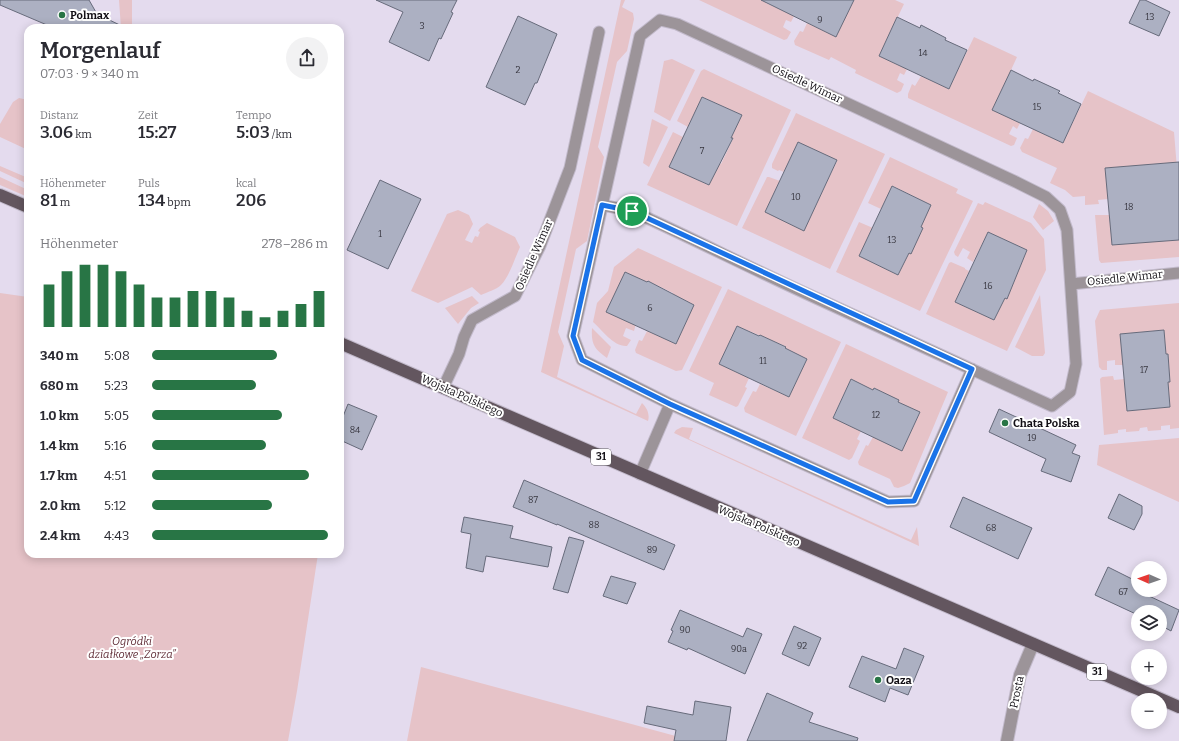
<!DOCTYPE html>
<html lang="de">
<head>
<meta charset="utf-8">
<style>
  body { margin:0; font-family:Bitter,serif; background:#f2f2f3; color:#2b2b33; height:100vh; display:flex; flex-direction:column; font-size:15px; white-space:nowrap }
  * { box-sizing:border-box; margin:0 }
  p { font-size:13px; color:#7c7c81 }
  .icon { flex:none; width:22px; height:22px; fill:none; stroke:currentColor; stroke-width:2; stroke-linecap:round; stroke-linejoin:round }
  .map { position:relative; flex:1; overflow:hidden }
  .drawer { position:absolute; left:24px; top:24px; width:320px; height:534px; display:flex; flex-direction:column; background:#fff; border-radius:12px; box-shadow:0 2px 10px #0003 }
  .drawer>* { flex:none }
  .needle { width:26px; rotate:272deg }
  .controls { position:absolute; left:1131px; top:561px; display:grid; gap:8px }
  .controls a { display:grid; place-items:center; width:36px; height:36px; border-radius:50%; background:#fff; box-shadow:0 2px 10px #0003; font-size:20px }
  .pin { position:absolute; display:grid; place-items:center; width:34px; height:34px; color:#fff; margin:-17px; border:2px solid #fff; border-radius:50%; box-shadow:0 1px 4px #0007 }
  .round { display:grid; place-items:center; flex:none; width:42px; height:42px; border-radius:21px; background:#f2f2f3 }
  .summary { display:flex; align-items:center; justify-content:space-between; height:68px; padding:0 16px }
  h1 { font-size:22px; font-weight:600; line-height:30px }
  .stats { display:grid; grid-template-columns:repeat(3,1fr); gap:6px; height:68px; padding:4px 16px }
  .stats div { display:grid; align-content:center }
  .stats b { font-size:17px; font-weight:600 }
  .stats small { font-size:11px; font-weight:400 }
  .stats p { font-size:11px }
  .chart { height:112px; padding:8px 16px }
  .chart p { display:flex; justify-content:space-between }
  .chart svg { width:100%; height:72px; margin-top:4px; stroke:#287545; stroke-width:6 }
  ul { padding:0 16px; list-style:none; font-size:13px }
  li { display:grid; grid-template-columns:64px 48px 1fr; align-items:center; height:30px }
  li i { height:10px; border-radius:5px; background:#287545 }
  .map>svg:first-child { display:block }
  .green { fill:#e6c3c8 }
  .building { fill:#acb0c2; stroke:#676b7b }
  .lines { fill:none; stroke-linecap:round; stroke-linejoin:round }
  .lane-casing { stroke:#c2bacb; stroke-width:13 }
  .street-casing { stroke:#c2bacb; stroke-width:14 }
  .primary-casing { stroke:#c2bacb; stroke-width:14 }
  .lane { stroke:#9c9499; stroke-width:11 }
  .street { stroke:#9c9499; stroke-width:12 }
  .primary { stroke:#63565f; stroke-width:12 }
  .route-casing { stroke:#fff; stroke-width:8 }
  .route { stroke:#1a73e8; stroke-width:5 }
  .poi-dot { fill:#287545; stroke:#fff; stroke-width:1.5 }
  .labels { text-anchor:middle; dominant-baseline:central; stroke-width:4; stroke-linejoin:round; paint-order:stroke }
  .number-label { font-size:9px; fill:#383740 }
  .shield { fill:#fff; stroke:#59575b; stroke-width:1 }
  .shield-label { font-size:10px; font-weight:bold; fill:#120f15 }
  .poi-label { font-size:11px; font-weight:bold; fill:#120f15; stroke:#fff; text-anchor:start }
  .street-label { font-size:11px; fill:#120f15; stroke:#fff }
  .park-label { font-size:11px; font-style:italic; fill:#612e38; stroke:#fff }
</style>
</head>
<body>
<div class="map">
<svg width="1179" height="741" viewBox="0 0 1179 741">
  <rect width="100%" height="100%" fill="#e4dbee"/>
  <path class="green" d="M119,0h13v28h-11z
    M621,0h4l-3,7 11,6 1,6 -7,32 -10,11 -19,85 6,10 -17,84 -11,8 -18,83 6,14 -7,31 79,37 6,-11c5,5 8,11 6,18l-107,-49z
    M699,0h68l-1,3 28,13 -3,6 -5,-2 -3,7 8,5 -4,7 -3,1z
    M854,0h41l9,4 -25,52 28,13 -3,6 -4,-2 -3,7 7,4 -3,7 -4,2 -42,-20 1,-3 -25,-13 -2,3 -34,-15 -1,-4 6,-10 3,1 4,-9 29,13z
    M974,37l43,20 -6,13 9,53 -3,6 -4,-3 -4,8 8,4 -3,7 -3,1 -103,-48v-4l4,-10 3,2 6,-10 28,13z
    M672,59l23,11 -25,51 -16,-9 10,-51z
    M704,69l87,41 -54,116 -90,-41 26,-53 10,5 -13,30 38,18 11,-22 2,1 12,-25 -2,-1 11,-23 -39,-18 -15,30 -11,-6 24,-50z
    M1088,91l86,41 5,61v64l-78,6 -2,-3 -4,-45h15l2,30 44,-4 -48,-42 -10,1 1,4 -14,1v-9l-12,1 -8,-7 -15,-7 7,-15 -35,-16 -2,-4 5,-10 3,1 5,-10 30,14z
    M19,98l9,2v50l-28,-13v-13l13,-22z
    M796,113l89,41 -55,115 -88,-41 25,-51h2l11,4 24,49 33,-69 -39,-19 -14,30 -5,-2 -1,1 -6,-3v-4z
    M652,119l16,8 -19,40 -6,-4z
    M890,157l68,32 -2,4 17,8 -53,110 -84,-39 23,-50 14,6 -14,28 39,19 33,-70 -38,-19 -12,23 -13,-6z
    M0,166l28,12v6l-28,-13z
    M0,177l28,13v7l-28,-12z
    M985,202l46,21 13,16 2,31 -39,81 -81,-37 23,-51 2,-1 14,6v1l4,2 -14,31 39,18 11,-22h2l20,-48 -39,-18 -15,30 -6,-4 3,-6 -7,-4 -5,9 -3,-2 -1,-3 24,-49 5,2z
    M1039,204l9,7 6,10 -11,9 -10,-13z
    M458,210l11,5 4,9 -8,16 7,3 3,-7 3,1 2,-5 -2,-1 2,-3 7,-5 28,14 5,10c-5,11 -11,30 -19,38 -5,5 -14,7 -20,10l-9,-8 -34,16 -27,-12 36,-77z
    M638,248l84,39 -40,83 -6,1 -40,-18 -1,-3 4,-10 3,1 5,-10 29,13 18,-39 -21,-11v-1l-25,-12 -14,50 -8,-3 -3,8 8,4 -4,6c-13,1 -25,-16 -34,-24l4,-19 11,-12 6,-24z
    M728,289l113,53 -45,94 -51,-24 -1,-4 9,-17 3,1 4,-8 29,13 18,-38 -22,-11v-2l-48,-20 -18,38 30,14 -4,9 2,1 -9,18 -2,1 -27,-12 5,-12 -25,-12z
    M0,293l28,4v257h290l-21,137 -9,50h-288z
    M1040,295l5,58 -2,3h-11l-17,-9z
    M472,296l7,7 -8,5 -13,16 -13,-16z
    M1179,303v125l-9,1v-4l-9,1v4l-13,1 -1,-4 -7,1 -1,3 -13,1v-3l-8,1v3l-14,2 -4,-56 2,-2 11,-1 1,4 10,-1 3,32 43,-4 -2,-25h2l-2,-28h-2l-2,-24 -43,4 2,31h-8v-5l-8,1v9h-5l-3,-3 -4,-46 5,-11z
    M592,328l19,19 -4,11c-13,-9 -16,-14 -15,-30z
    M846,344l102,48 -38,91 -6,3 -6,2 -4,-1 -4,-8 -31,-14 -1,-3 8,-17 2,1 5,-9 29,14 18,-38 -22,-11v-2l-24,-12 -1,2 -22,-11 -18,38 28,14 -4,8 3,2 -8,17 -3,2 -47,-22z
    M682,427l11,1 -4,11 222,101 6,-13 2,19 -245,-113 2,-3z
    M1179,438v64l-82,-37 2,-20z
    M421,667l273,74h-287z"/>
  <path class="building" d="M0,0h89l8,14 29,14h-72l-54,-23z
    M376,0h81l-6,12 2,1 -12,26 -2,-1 -10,23 -40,-19 14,-30z
    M761,0h93l-18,37z
    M1140,0h5l25,12 -11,24 -30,-13z
    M518,16l39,18 -20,49h-2l-10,22 -39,-18z
    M897,17l23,11 1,-3 25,13 -1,2 22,10 -18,39 -70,-33z
    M1011,70l22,11 1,-2 26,12 -2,2 23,11 -18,39 -71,-33z
    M702,97l40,18 -11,23h2l-24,47 -40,-18z
    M798,142l39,18 -33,71 -39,-19z
    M1179,162v78l-67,5 -7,-77z
    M380,180l41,19 -33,70 -41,-19z
    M892,186l39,19 -10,22 2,1 -12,26 -2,-1 -11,22 -39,-19z
    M988,232l39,18 -20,49 -2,-1 -11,22 -39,-18z
    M625,272l22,10 1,-1 46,24 -18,39 -70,-32z
    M737,326l22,10 1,-1 26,12 -1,1 22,11 -18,38 -70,-33z
    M1164,330l2,24h2l2,28h-2l2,25 -43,4 -7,-77z
    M851,379l22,11 1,-2 25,12 -1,2 22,10 -18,39 -69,-33z
    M348,404l29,12 -15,34 -22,-10v-16z
    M999,409l77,36 -4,8 8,3 -9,26 -30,-11 5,-12 -57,-27z
    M524,480l151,65 -11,25 -107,-46v1l-44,-18z
    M1119,494l23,12v8l-8,16 -26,-12z
    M963,497l69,31 -14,31 -68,-32z
    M464,517l49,9 -3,12 42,9 -4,20 -62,-11 -3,16 -17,-4 5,-34 -10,-2z
    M569,537l15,4 -16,52 -15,-4z
    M1108,567l30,15v8h13l-2,6 30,14 -8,21 -11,-6v-13h-22v3l-43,-20z
    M611,576l25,7 -9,21 -24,-8z
    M680,610l63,27 4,-9 15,6 -17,40 -57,-26 -1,2 -19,-8 5,-11 -2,-1z
    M794,626l27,12 -12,28 -27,-12z
    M904,648l20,8 -16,39 -18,-7 -5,14 -36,-15 13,-31 34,13z
    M767,693l46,20 -4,9 49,16 -1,3h-110z
    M695,701l36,6 -5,34h-52l2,-11 -32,-7 3,-17 46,9z"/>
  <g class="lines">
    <defs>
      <path id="lane" d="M602,205l30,6c62,28 122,59 184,87 79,36 157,72 236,108l18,-14 6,-28 -9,-134 -7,-20 -14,-13 -30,-15 -339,-158 -17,-4 -20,16 -67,300 9,24 88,44 218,98 26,-1 58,-132
        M1071,284l108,-11
        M443,388l16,-34 5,-17 8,-17 43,-24 25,-50 30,-78 29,-136
        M640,474l30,-70"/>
      <path id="street" d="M1007,741l13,-66 13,-31"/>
      <path id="primary" d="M0,195l28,12
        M340,343l839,364"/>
    </defs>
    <use href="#lane" class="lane-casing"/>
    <use href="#street" class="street-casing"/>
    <use href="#primary" class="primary-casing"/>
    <use href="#lane" class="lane"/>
    <use href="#street" class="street"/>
    <use href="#primary" class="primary"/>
  </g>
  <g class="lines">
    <defs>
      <path id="route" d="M602,205l30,6 340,158 -58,132 -26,1 -218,-98 -88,-44 -9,-24z"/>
    </defs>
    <use href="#route" class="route-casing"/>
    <use href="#route" class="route"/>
  </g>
  <g class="poi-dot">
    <circle cx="62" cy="15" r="4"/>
    <circle cx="1005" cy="423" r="4"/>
    <circle cx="878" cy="680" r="4"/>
  </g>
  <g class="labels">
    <g class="number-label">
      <text x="1150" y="17">13</text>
      <text x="820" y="20">9</text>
      <text x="422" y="26">3</text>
      <text x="923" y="53">14</text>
      <text x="518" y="70">2</text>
      <text x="1037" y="107">15</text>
      <text x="702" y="151">7</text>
      <text x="796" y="197">10</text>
      <text x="1129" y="207">18</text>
      <text x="380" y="234">1</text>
      <text x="892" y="240">13</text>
      <text x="988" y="286">16</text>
      <text x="650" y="308">6</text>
      <text x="763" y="361">11</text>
      <text x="1144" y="370">17</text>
      <text x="876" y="415">12</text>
      <text x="355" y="430">84</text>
      <text x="1032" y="438">19</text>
      <text x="533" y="500">87</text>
      <text x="594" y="525">88</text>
      <text x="991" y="528">68</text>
      <text x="652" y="550">89</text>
      <text x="1123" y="592">67</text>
      <text x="685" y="630">90</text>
      <text x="802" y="646">92</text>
      <text x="739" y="649">90a</text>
    </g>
    <g class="shield">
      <rect x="591" y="449" width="20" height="16" rx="3"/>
      <rect x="1087" y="664" width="20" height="16" rx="3"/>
    </g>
    <g class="shield-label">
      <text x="601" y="457">31</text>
      <text x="1097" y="672">31</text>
    </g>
    <g class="poi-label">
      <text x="70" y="15">Polmax</text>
      <text x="1013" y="423">Chata Polska</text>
      <text x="886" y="680">Oaza</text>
    </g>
    <g class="street-label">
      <text transform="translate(807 84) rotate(25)">Osiedle Wimar</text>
      <text transform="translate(534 255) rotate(-66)">Osiedle Wimar</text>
      <text transform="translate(1125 278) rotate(-6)">Osiedle Wimar</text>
      <text transform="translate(462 396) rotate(24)">Wojska Polskiego</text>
      <text transform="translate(759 526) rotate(23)">Wojska Polskiego</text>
      <text transform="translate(1017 692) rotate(-78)">Prosta</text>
    </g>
    <g class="park-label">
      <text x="132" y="641">Ogródki<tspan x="132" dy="13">działkowe „Zorza”</tspan></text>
    </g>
  </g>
</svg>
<div class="controls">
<a><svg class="needle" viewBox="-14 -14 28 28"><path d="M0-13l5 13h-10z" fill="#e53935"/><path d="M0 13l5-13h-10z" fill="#7c7c81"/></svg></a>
<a><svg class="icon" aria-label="layers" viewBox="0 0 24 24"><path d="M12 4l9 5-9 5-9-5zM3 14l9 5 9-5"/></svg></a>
<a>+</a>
<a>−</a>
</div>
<div class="pin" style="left:632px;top:211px;background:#1e9e55"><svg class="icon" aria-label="arrive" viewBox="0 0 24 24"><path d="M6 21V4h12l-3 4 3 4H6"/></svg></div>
<section class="drawer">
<div class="summary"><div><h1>Morgenlauf</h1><p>07:03 · 9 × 340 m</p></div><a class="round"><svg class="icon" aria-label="share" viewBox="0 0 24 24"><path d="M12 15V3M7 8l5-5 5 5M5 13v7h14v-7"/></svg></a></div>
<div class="stats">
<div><p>Distanz</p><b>3.06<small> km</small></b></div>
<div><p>Zeit</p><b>15:27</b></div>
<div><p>Tempo</p><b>5:03<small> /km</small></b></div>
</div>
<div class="stats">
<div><p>Höhenmeter</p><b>81<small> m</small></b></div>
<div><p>Puls</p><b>134<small> bpm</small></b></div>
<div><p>kcal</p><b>206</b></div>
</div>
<div class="chart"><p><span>Höhenmeter</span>278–286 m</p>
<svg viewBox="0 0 160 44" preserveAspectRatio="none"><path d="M5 44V18M15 44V10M25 44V6M35 44V6M45 44V10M55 44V18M65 44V26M75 44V26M85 44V22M95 44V22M105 44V26M115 44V34M125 44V38M135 44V34M145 44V30M155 44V22"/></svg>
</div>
<ul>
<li><b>340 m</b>5:08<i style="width:71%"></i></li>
<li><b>680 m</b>5:23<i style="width:59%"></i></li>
<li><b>1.0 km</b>5:05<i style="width:74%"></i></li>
<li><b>1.4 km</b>5:16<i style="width:65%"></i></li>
<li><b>1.7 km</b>4:51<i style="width:89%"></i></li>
<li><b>2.0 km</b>5:12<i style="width:68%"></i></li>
<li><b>2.4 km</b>4:43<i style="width:100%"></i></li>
</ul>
</section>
</div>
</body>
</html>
